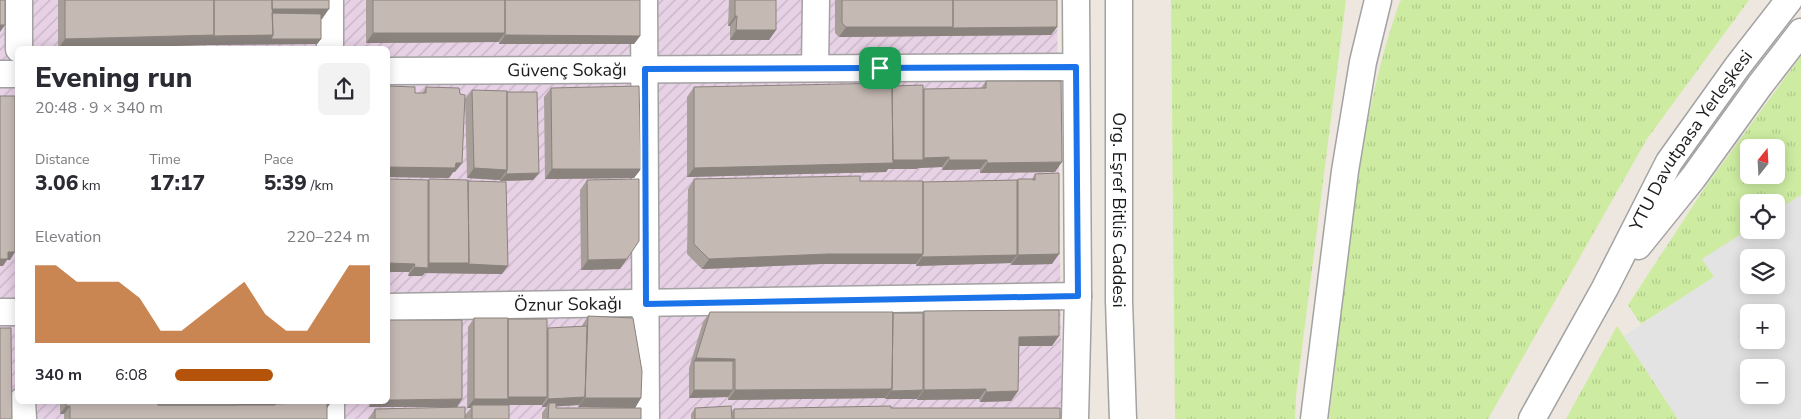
<!DOCTYPE html>
<html lang="en">
<head>
<meta charset="utf-8">
<style>
  body { margin:0; font-family:"Nunito Sans",sans-serif; background:#f2f2f3; color:#2b2b33; height:100vh; display:flex; flex-direction:column; font-size:19px; white-space:nowrap }
  * { box-sizing:border-box; margin:0 }
  p { font-size:16px; color:#7c7c81 }
  .icon { flex:none; width:28px; height:28px; fill:none; stroke:currentColor; stroke-width:2; stroke-linecap:round; stroke-linejoin:round }
  .map { position:relative; flex:1; overflow:hidden }
  .panel { position:absolute; left:15px; top:46px; width:375px; height:358px; display:flex; flex-direction:column; background:#fff; border-radius:8px; box-shadow:0 2px 12px #0003 }
  .panel>* { flex:none }
  .needle { width:32px; rotate:18deg }
  .tools { position:absolute; left:1740px; top:139px; display:grid; gap:10px }
  .tools a { display:grid; place-items:center; width:45px; height:45px; border-radius:8px; background:#fff; box-shadow:0 2px 12px #0003; font-size:25px }
  .pin { position:absolute; display:grid; place-items:center; width:42px; height:42px; color:#fff; margin:-21px; border-radius:10px; box-shadow:0 2px 8px #0006 }
  .round { display:grid; place-items:center; flex:none; width:52px; height:52px; border-radius:8px; background:#f2f2f3 }
  .headline { display:flex; align-items:center; justify-content:space-between; height:85px; padding:0 20px }
  h1 { font-size:28px; font-weight:800; line-height:38px }
  .figures { display:grid; grid-template-columns:repeat(3,1fr); gap:8px; height:85px; padding:5px 20px }
  .figures div { display:grid; align-content:center }
  .figures b { font-size:21px; font-weight:800 }
  .figures small { font-size:14px; font-weight:400 }
  .figures p { font-size:14px }
  .chart { height:140px; padding:10px 20px }
  .chart p { display:flex; justify-content:space-between }
  .chart svg { width:100%; height:90px; margin-top:5px; fill:#b45309; opacity:.7 }
  ul { padding:0 20px; list-style:none; font-size:16px }
  li { display:grid; grid-template-columns:80px 60px 1fr; align-items:center; height:38px }
  li i { height:12px; border-radius:6px; background:#b45309 }
  .map>svg:first-child { display:block }
  .industrial { fill:url(#industrial-furrows); fill-rule:evenodd }
  .grass { fill:url(#grass-tufts); fill-rule:evenodd }
  .parking { fill:#e3e3e3; fill-rule:evenodd }
  .lines { fill:none; stroke-linecap:round; stroke-linejoin:round }
  .minor-casing { stroke:#a2a2a2; stroke-width:29 }
  .minor { stroke:#fff; stroke-width:26 }
  .wall { fill:#a99f9a }
  .shaded-wall { fill:#8a827d }
  .building { fill:#c5b9b3; stroke:#8a827d }
  .route-casing { stroke:#fff; stroke-width:10 }
  .route { stroke:#1a73e8; stroke-width:6 }
  .labels { text-anchor:middle; dominant-baseline:central; stroke-width:4; stroke-linejoin:round; paint-order:stroke }
  .street-label { font-size:18px; fill:#1b1b1b; stroke:#fff }
</style>
</head>
<body>
<div class="map">
<svg width="1801" height="419" viewBox="0 0 1801 419">
  <defs>
    <pattern id="industrial-furrows" width="10" height="10" patternUnits="userSpaceOnUse" patternTransform="scale(1.25)"><rect width="10" height="10" fill="#e7d1e5"/><path d="M-1 1l2-2M0 10L10 0M9 11l2-2" fill="none" stroke="#c6b3c4"/></pattern>
    <pattern id="grass-tufts" width="24" height="20" patternUnits="userSpaceOnUse" patternTransform="scale(1.25)"><rect width="24" height="20" fill="#cdeca1"/><path d="M3 7l-1-3M5 7V3M7 7l1-3M15 17l-1-3M17 17v-4M19 17l1-3" fill="none" stroke="#afca8a"/></pattern>
  </defs>
  <rect width="100%" height="100%" fill="#eee7df"/>
  <path class="industrial" d="M0,0h1057l5,419h-1062zM18,49h370v352h-370z"/>
  <path class="grass" d="M1171,0h175l-50,396 -1,23h-120z
    M1402,0h347l-102,139 -159,280h-159c7,-59 14,-118 21,-177 10,-83 22,-162 50,-241z
    M1801,56v139l-25,16v-9h-27v27l-46,30 11,18 -73,47 -13,-19 78,-119zM1749,148h27v27h-27z
    M1617,326l61,93h-112z"/>
  <path class="parking" d="M1801,195v224h-123l-54,-83 90,-59 -12,-18 47,-30 27,1v-19zM1749,258h27v27h-27zM1749,312h27v28h-27zM1749,368h27v27h-27z"/>
  <g class="lines">
    <defs>
      <g id="minor">
        <path d="M19,0v49"/>
        <path d="M330,0v49"/>
        <path d="M644,0l2,419"/>
        <path id="s1" d="M1119,0v301l4,118"/>
        <path d="M815,68l1,-68"/>
        <path id="s2" d="M388,71l688,-4"/>
        <path d="M0,74h18"/>
        <path d="M1638,246l55,-68 67,-93 41,-53"/>
        <path id="s3" d="M388,307l690,-11"/>
        <path d="M0,312h18"/>
        <path d="M22,401l1,18"/>
        <path d="M331,401v18"/>
        <path d="M1075,419l3,-123 -2,-296"/>
        <path d="M1314,419l31,-248 18,-109 15,-62"/>
        <path id="s4" d="M1532,419l73,-131 64,-126 68,-95 52,-67"/>
      </g>
    </defs>
    <use href="#minor" class="minor-casing"/>
    <use href="#minor" class="minor"/>
  </g>
  <path class="wall" d="M58,0h271l-7,19h-1v20l-4,5 -109,1 -150,4z
    M366,0h274v36l-6,8h-135v-2l-133,1z
    M729,0h47v30l-7,10h-39v-14h-2z
    M835,0h222v27l-6,8 -212,2 -4,-4z
    M986,81l69,91 -75,1v-4l-38,1v-3l-24,1 -1,1h-29l-2,3 -199,5v-80l7,-10 198,-1 31,4 1,-1 57,-1z
    M388,86l27,7h7l4,-6 29,85h-2l-4,6 -61,-1z
    M551,88l90,81 -7,9 -89,1 -1,-82z
    M472,90l67,83 -6,7 -33,1v-1l-33,-2 -2,-79z
    M1035,174l17,90 -41,1v-2l-95,3v-2h-95l-119,5 -15,-15 1,-65 6,-10 229,3 94,-2 1,-1h14z
    M388,179l40,1 1,-1 73,95 -77,-1 -3,3h-14l1,-4h-21z
    M587,180l33,89 -39,1 -1,-80z
    M924,311l128,35h-33l-1,45 -7,10 -31,1 -1,-3 -62,1v-1h-32v-1l-157,2v-3l-39,1v-30l14,-46 7,-10 183,1h30z
    M588,316l53,82 -6,10 -57,-1 1,-2 -23,1v2l85,11h-99v-6l4,-6h-4v-2h-33v14h-44v-4l6,-7h-4l1,-81 6,-9 34,1 39,10 34,-2z
    M462,399l-5,8h-88v-6z
    M60,401h272l-5,6v12h-263v-5h-4z
    M695,408l36,4 3,-3 157,-1 169,11h-369v-5z
    M375,409l90,10h-97z"/>
  <path class="shaded-wall" d="M272,9h57l-7,10h-57z
    M735,16h2l-7,10h-2z
    M0,25h5l-5,7z
    M846,27h211l-6,8 -212,2z
    M736,30h40l-7,10h-39z
    M373,33h132l-7,9 -132,1z
    M214,35h59l48,4 -4,5 -109,1 -150,4 7,-10z
    M505,35l135,1 -6,8h-135z
    M949,157l-7,10 -24,1 -1,1h-29l-2,3 -199,5 7,-9 198,-8h31l1,-2z
    M949,160h38l-7,9 -38,1z
    M1062,162l-7,10 -75,1 7,-10z
    M456,163h6l-7,9h-2l-4,6 -61,-1v-10z
    M474,168l33,2 -7,10 -33,-2z
    M552,169h89l-7,9 -89,1z
    M539,173l-6,7 -33,1 6,-7z
    M8,252h7l-5,8h-3l-4,6h-3v-7z
    M828,254h95l-7,10h-95l-119,5 7,-10z
    M1059,254l-7,10 -41,1 7,-10z
    M1017,255l-6,8 -95,3 6,-9z
    M627,259l-7,10 -39,1 7,-10z
    M388,263l27,1 -6,8h-21z
    M429,263h40l39,3 -6,8 -77,-1 -3,3h-14l6,-9 12,1z
    M1059,336l-7,10h-40l7,-9z
    M696,358l39,1 -7,10 -34,-8z
    M892,389l-7,9 -157,2 7,-10z
    M986,389l-7,10 -62,1 7,-10z
    M694,390h39l-5,7 -39,1z
    M923,390l-6,9h-32l6,-8z
    M1018,391l-7,10 -31,1 6,-10z
    M507,397h40l-5,8h-70l-1,3h-4l7,-9z
    M585,397l-6,8 -30,2v-4l-3,4h-4l6,-8z
    M585,398h56l-6,10 -57,-1z
    M462,399l-5,8h-88l4,-6h15v-1z
    M332,401l-7,10 -89,-6 1,-2z
    M66,406h4l-6,8h-4z"/>
  <path class="building" d="M0,0h5v25h-5z
    M65,0h149v35l-149,4z
    M214,0h58l1,35 -59,1z
    M272,0h57v9h-57z
    M373,0h132v33h-132z
    M505,0h135v36l-135,-1z
    M735,0h41v30h-40l1,-14h-2z
    M842,0h111v27h-107l-4,-4z
    M953,0h104v27l-105,1 1,-1z
    M272,13l49,1v25h-50l2,-4z
    M986,81h75l1,81 -75,1v-3h-38v-3l-25,1v-69l62,-1z
    M892,83l1,80 -199,5v-81z
    M923,85v75h-30l-1,-74z
    M388,86l27,1v6h11v-6l33,1 1,6 5,1 -3,68h-6l-1,5 -67,-1z
    M639,86l2,83h-89l-1,-81z
    M472,90l35,1v79l-33,-2z
    M507,92h30l2,81 -33,1 1,-4z
    M0,96h15v156h-7v7h-8z
    M1059,173v81l-41,1v-76h15v1h2v-6z
    M860,176v5h63v73h-95l-119,5 -15,-15v-65z
    M388,179l40,1v88l-14,-1 1,-3 -27,-1z
    M429,179l39,1 1,83h-40z
    M639,179v62l-12,18 -39,1 -1,-80z
    M1017,180v75l-95,2v-3h1v-72z
    M468,181l38,1 2,84 -40,-2 1,-1z
    M1059,310v26l-40,1 -1,54 -32,1v-3l-62,1v-79z
    M710,312h183l-1,77 -157,1v-31l-39,-1z
    M893,313h30v77l-32,1 1,-2z
    M588,316l45,2 9,53 -1,27h-56z
    M474,318h34v81h-34z
    M508,319h39v78h-39z
    M388,320h74v79l-74,1z
    M587,326l-2,71 -37,2v-71z
    M0,328h11l1,91h-12z
    M694,361h39v29h-39z
    M66,401h92v4h117l1,-1h-1l52,-2v17h-257v-13h-4z
    M158,401h78v4h-78z
    M237,401h80l-41,1v2l-39,-1z
    M549,403h7v5h85v11h-93z
    M472,405h37v14h-37z
    M731,406l1,13h-37v-11z
    M891,406v2h169v11h-326v-10z
    M465,407v12h-90v-10z"/>
  <g class="lines">
    <defs>
      <path id="route" d="M1076,67l2,229 -432,8 -1,-235z"/>
    </defs>
    <use href="#route" class="route-casing"/>
    <use href="#route" class="route"/>
  </g>
  <g class="labels">
    <g class="street-label">
      <text stroke="none"><textPath href="#s2" startOffset="179">Güvenç Sokağı</textPath></text>
      <text stroke="none"><textPath href="#s4" startOffset="321">YTU Davutpasa Yerleşkesi</textPath></text>
      <text stroke="none"><textPath href="#s1" startOffset="210">Org. Eşref Bitlis Caddesi</textPath></text>
      <text stroke="none"><textPath href="#s3" startOffset="180">Öznur Sokağı</textPath></text>
    </g>
  </g>
</svg>
<div class="tools">
<a><svg class="needle" viewBox="-14 -14 28 28"><path d="M0-13l5 13h-10z" fill="#e53935"/><path d="M0 13l5-13h-10z" fill="#7c7c81"/></svg></a>
<a><svg class="icon" aria-label="locate" viewBox="0 0 24 24"><circle cx="12" cy="12" r="6"/><path d="M12 2v4M12 18v4M2 12h4M18 12h4"/></svg></a>
<a><svg class="icon" aria-label="layers" viewBox="0 0 24 24"><path d="M12 4l9 5-9 5-9-5zM3 14l9 5 9-5"/></svg></a>
<a>+</a>
<a>−</a>
</div>
<div class="pin" style="left:880px;top:68px;background:#1e9e55"><svg class="icon" aria-label="arrive" viewBox="0 0 24 24"><path d="M6 21V4h12l-3 4 3 4H6"/></svg></div>
<section class="panel">
<div class="headline"><div><h1>Evening run</h1><p>20:48 · 9 × 340 m</p></div><a class="round"><svg class="icon" aria-label="share" viewBox="0 0 24 24"><path d="M12 15V3M7 8l5-5 5 5M5 13v7h14v-7"/></svg></a></div>
<div class="figures">
<div><p>Distance</p><b>3.06<small> km</small></b></div>
<div><p>Time</p><b>17:17</b></div>
<div><p>Pace</p><b>5:39<small> /km</small></b></div>
</div>
<div class="chart"><p><span>Elevation</span>220–224 m</p>
<svg viewBox="0 0 160 44" preserveAspectRatio="none"><path d="M0 44V6L10 6L20 14L30 14L40 14L50 22L60 38L70 38L80 30L90 22L100 14L110 30L120 38L130 38L140 22L150 6L160 6V44z"/></svg>
</div>
<ul>
<li><b>340 m</b>6:08<i style="width:50%"></i></li>
</ul>
</section>
</div>
</body>
</html>
